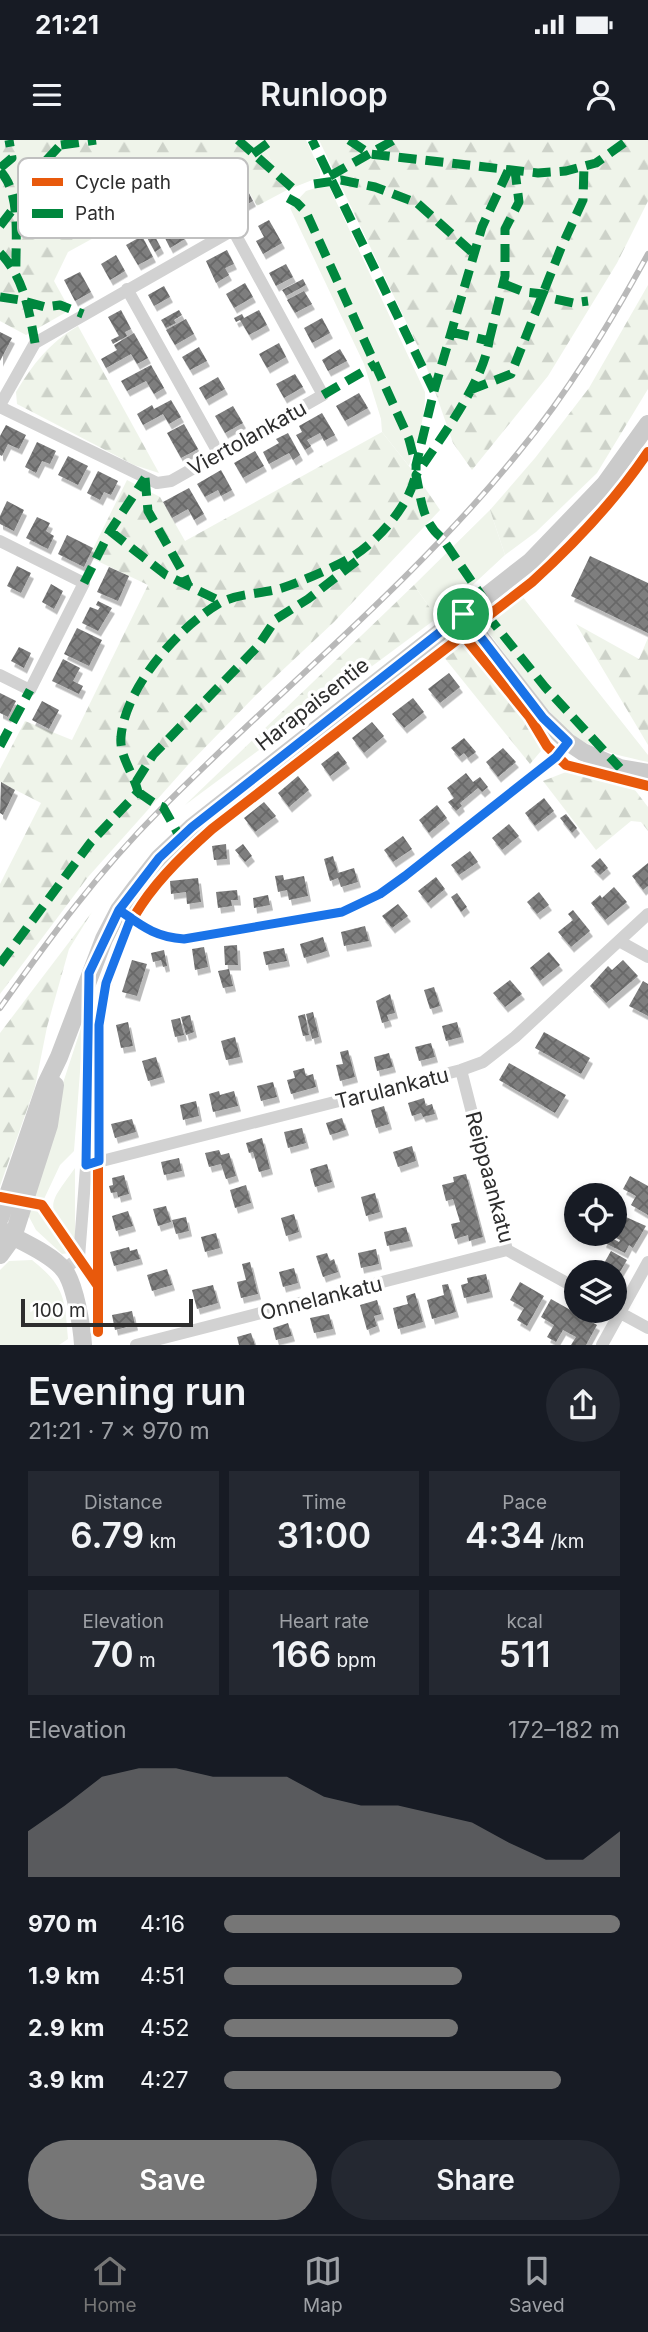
<!DOCTYPE html>
<html lang="en">
<head>
<meta charset="utf-8">
<style>
  body { margin:0; font-family:Inter,sans-serif; background:#242831; color:#f1f3f6; height:100vh; display:flex; flex-direction:column; font-size:26px; white-space:nowrap }
  * { box-sizing:border-box; margin:0 }
  p { font-size:23px; color:#9ea1a6 }
  .icon { flex:none; width:38px; height:38px; fill:none; stroke:currentColor; stroke-width:2; stroke-linecap:round; stroke-linejoin:round }
  .map { position:relative; height:1205px; overflow:hidden }
  .panel { display:flex; flex-direction:column; background:#171b24; flex:1 }
  .panel>* { flex:none }
  .controls { position:absolute; left:564px; top:1043px; display:grid; gap:14px }
  .controls a { display:grid; place-items:center; width:63px; height:63px; border-radius:50%; background:#171b24; box-shadow:0 4px 10px #0003; font-size:35px }
  .scale { position:absolute; left:21px; bottom:18px; width:172px; box-sizing:border-box; padding-left:7px; border:4px solid #2d2d2d; border-top:0; font-size:19px; line-height:24px; white-space:nowrap; color:#2d2d2d; -webkit-text-stroke:5px #fff; paint-order:stroke }
  .pin { position:absolute; display:grid; place-items:center; width:60px; height:60px; color:#fff; margin:-30px; border:4px solid #fff; border-radius:50%; box-shadow:0 2px 7px #0007 }
  .round { display:grid; place-items:center; flex:none; width:74px; height:74px; border-radius:37px; background:#242831 }
  .summary { display:flex; align-items:center; justify-content:space-between; height:119px; padding:0 28px }
  h1 { font-size:38px; font-weight:600; line-height:52px }
  .figures { display:grid; grid-template-columns:repeat(3,1fr); gap:10px; height:119px; padding:7px 28px }
  .figures div { display:grid; align-content:center; border-radius:0px; background:#242831; text-align:center }
  .figures b { font-size:35px; font-weight:600 }
  .figures small { font-size:19px; font-weight:400 }
  .figures p { font-size:19px }
  .chart { height:196px; padding:14px 28px }
  .chart p { display:flex; justify-content:space-between }
  .chart svg { width:100%; height:126px; margin-top:7px; fill:#767676; opacity:.7 }
  .cta { display:flex; gap:14px; margin-top:auto; padding:14px 28px }
  .cta a { flex:1; height:80px; border-radius:42px; background:#767676; color:#fff; font-size:28px; font-weight:600; line-height:80px; text-align:center }
  .cta a+a { background:#242831; color:#f1f3f6 }
  ul { padding:0 28px; list-style:none; font-size:23px }
  li { display:grid; grid-template-columns:112px 84px 1fr; align-items:center; height:52px }
  li i { height:18px; border-radius:9px; background:#767676 }
  .status { display:flex; justify-content:space-between; align-items:center; height:49px; padding:0 35px; background:#171b24; direction:ltr }
  .status svg { height:19px; fill:currentColor }
  header { display:flex; justify-content:space-between; align-items:center; height:91px; padding:0 28px; background:#171b24; font-size:32px; font-weight:600 }
  .menu { display:flex; justify-content:space-around; align-items:center; height:98px; border-top:2px solid #363941; background:#171b24; font-size:19px; color:#9ea1a6 }
  .menu a { display:grid; justify-items:center; gap:4px }
  .menu .current { color:#767676 }
  .map>svg:first-child { display:block }
  .grass { fill:#eff4ea }
  .forest { fill:url(#forest-firs) }
  .building { fill:url(#building-cross-hatch); filter:url(#shadow) }
  .lines { fill:none; stroke-linecap:round; stroke-linejoin:round }
  .street { stroke:#d2d2d2; stroke-width:12 }
  .secondary { stroke:#cbcbcb; stroke-width:18 }
  .rail-casing { stroke:#b9b9b9; stroke-width:6 }
  .rail { stroke:#fff; stroke-width:3.5; stroke-dasharray:10; stroke-linecap:butt }
  .quiet { stroke:#00873e; stroke-width:9; stroke-dasharray:18 9; stroke-linecap:butt }
  .cycleway-casing { stroke:#fff; stroke-width:15 }
  .cycleway { stroke:#e8590c; stroke-width:10 }
  .route-casing { stroke:#fff; stroke-width:14 }
  .route { stroke:#1a73e8; stroke-width:9 }
  .labels { text-anchor:middle; dominant-baseline:central; stroke-width:7; stroke-linejoin:round; paint-order:stroke }
  .street-label { font-size:21px; fill:#2d2d2d; stroke:#fff }
  .key { fill:#fff; stroke:#c0c0c0; stroke-width:2 }
  .key-label { font-size:19px; fill:#2d2d2d }
</style>
</head>
<body>
<div class="status"><b>21:21</b><svg viewBox="0 0 49 12"><path d="M0 12V9h3v3zM5 12V6h3v6zM10 12V3h3v9zM15 12V0h3v12zM26 1h20v11H26zM47 4h2v5h-2z"/></svg></div>
<header><svg class="icon" aria-label="menu" viewBox="0 0 24 24"><path d="M4 6h16M4 12h16M4 18h16"/></svg>Runloop<svg class="icon" aria-label="person" viewBox="0 0 24 24"><circle cx="12" cy="8" r="4"/><path d="M4 21q1-7 8-7t8 7"/></svg></header>
<div class="map">
<svg width="648" height="1205" viewBox="0 0 648 1205">
  <defs>
    <pattern id="forest-firs" width="22" height="20" patternUnits="userSpaceOnUse" patternTransform="scale(1.75)"><rect width="22" height="20" fill="#eff4ea"/><path d="M5 1l3.5 6h-7zM16 11l3.5 6h-7z" fill="#cdd2c9"/></pattern>
    <pattern id="building-cross-hatch" width="8" height="8" patternUnits="userSpaceOnUse" patternTransform="scale(1.75)"><rect width="8" height="8" fill="#7e7e7e"/><path d="M0 0l8 8M0 8l8-8" fill="none" stroke="#686868"/></pattern>
    <filter id="shadow"><feDropShadow dx="3" dy="5.5" stdDeviation="0" flood-color="#0004"/></filter>
  </defs>
  <rect width="100%" height="100%" fill="#fff"/>
  <path class="grass" d="M260,0h46l14,30v7l-33,13z
    M328,44l97,208c1,26 -9,50 -16,74l-27,-34 -1,-13 -17,-55 -74,-156 16,-17z
    M490,370l15,45 -68,63 -23,-33z
    M522,456l126,159v7c-22,-5 -42,-9 -62,-19 -34,-18 -72,-79 -97,-110l-4,-10z
    M84,879l-10,132 -14,14 -16,34 -12,-1 30,-112z
    M75,1028v74c-30,-38 -28,-35 0,-74z
    M30,1069l8,2 31,42 -7,1 -26,-24 -8,-15z
    M32,1120c33,26 33,39 36,79l-9,6h-59v-75l9,-9z"/>
  <path class="forest" d="M0,0h260l27,50 -30,16 -25,-44 -164,90 -14,29 16,29 -44,25 -26,-14z
    M319,0h329v61l-31,62 -69,113 -76,94 -19,-27 -30,-86z
    M648,145v104l-51,84 -61,59 -31,23 -15,-45 45,-52 54,-70z
    M78,186l81,147 -25,-8 -117,-61 -1,-12c18,-29 32,-48 62,-66z
    M382,292l34,43 24,35 -106,112 -77,72 -70,72 -99,111 -88,117v-110l41,-81 -41,-21v-13l25,-48 47,19 76,-155 -59,-28 38,-77 33,17 25,44z
    M414,445l23,33 -252,187z
    M576,484l63,35 9,-21v107z
    M465,495l67,90 9,26 -11,13 -87,-108z
    M566,632l18,1 51,17 13,17v24l-7,-9 -10,-1 -35,29 -53,-69z
    M92,772l-23,37 -22,78 -12,60 -35,99v-153z"/>
  <path class="building" d="M243,42l10,19 -14,8 -9,-19z
    M174,80l11,19 -15,9 -10,-20z
    M269,80l13,23 -19,11 -7,-13 8,-4 -6,-11z
    M152,91l9,17 -6,4 -10,-18z
    M142,96l11,21 -15,8 -12,-20z
    M227,110l7,14 -9,4 4,7 -13,8 -10,-22z
    M116,115l9,16 -15,9 -9,-16z
    M286,124l7,13 -17,9 -7,-13z
    M80,132l11,20 -16,9 -11,-21z
    M303,139l3,6 -20,11 -4,-6z
    M245,143l8,14 -19,11 -8,-14z
    M164,146l6,11 -16,9 -6,-11z
    M304,151l8,13 -17,9 -8,-13z
    M121,170l10,19 -6,3 2,4 -14,8 -2,-4 8,-4 -11,-19z
    M179,170l3,5 -8,5 2,3 -10,5 -5,-8z
    M259,170l8,15 -18,10 -9,-15 -4,2 -2,-4 8,-4 2,4z
    M322,178l8,15 -18,10 -8,-15z
    M186,179l8,15 -19,11 -9,-15z
    M0,192l12,6 -12,23z
    M134,193l14,25 -11,6 -6,-10 -25,14 -5,-9 16,-9 -3,-5z
    M279,203l7,14 -19,11 -8,-14z
    M199,207l8,14 -17,9 -8,-13z
    M340,209l7,12 -19,10 -6,-11z
    M151,225l13,23 -10,6 -8,-13 -19,10 -6,-10z
    M295,234l8,13 -19,11 -8,-14z
    M218,237l7,12 -19,11 -7,-12z
    M359,253l9,15 -23,13 -9,-15z
    M171,260l10,17 -12,7 -6,-10 -20,11 -6,-11 15,-9 2,4z
    M233,266l10,17 -18,10 -10,-17z
    M322,273l13,22 -11,6 -4,-8 -13,7 4,6 -6,4 -9,-15 6,-3 -3,-6z
    M184,284l14,25 -17,9 -14,-25z
    M6,285l20,10 -7,14 -11,-5 -6,12 -2,-1v-19z
    M288,293l12,22 -7,5 -4,-7 -20,11 -6,-12 16,-9 -3,-4z
    M37,302l19,9 -6,13 -8,-3 -6,12 -11,-6z
    M255,311l9,15 -21,12 -9,-15z
    M68,316l20,10 -10,19 -20,-10z
    M221,330l11,20 -11,6 -3,-6 -13,7 -8,-13z
    M98,331l20,10 -7,14 -7,-3 -4,8 -13,-7z
    M189,348l15,26 -10,6 -6,-11 -16,9 -9,-16z
    M7,361l17,9 -10,21 -14,-7v-8z
    M37,377l13,6 -4,8 8,5 -6,13 -22,-11z
    M67,395l26,13 -9,19 -26,-13z
    M590,416l58,27v50l-77,-37z
    M17,426l14,7 -10,20 -14,-7z
    M109,427l20,9 -11,25 -21,-9z
    M51,444l12,7 -9,18 -12,-7z
    M98,461l14,7 -14,23 -16,-8 8,-16 8,3 2,-3 -4,-2z
    M77,488l25,12 -13,26 -25,-12z
    M19,507l12,6 -7,15 -13,-7z
    M63,519l17,9 -7,13 10,5 -4,8 -27,-13z
    M449,533l11,14 -20,16 -12,-14z
    M0,553l16,8 -8,16 -8,-4z
    M413,558l11,14 -20,16 -12,-14z
    M42,561l17,9 -10,19 -17,-9z
    M372,582l12,14 -20,17 -12,-15z
    M464,598l12,14 -8,6 -4,-5 -5,4 -8,-9z
    M503,608l13,14 -18,15 -12,-15z
    M338,611l9,12 -17,13 -9,-12z
    M466,633l7,9 7,-5 8,10 -6,5 -4,-4 -18,15 2,3 -6,5 -8,-9 6,-4 -7,-10z
    M298,636l11,14 -20,17 -11,-14z
    M1,642l14,8 -12,25 -3,-2z
    M544,658l10,13 -19,15 -10,-13z
    M264,662l12,14 -21,16 -11,-14z
    M437,665l10,13 -18,15 -10,-13z
    M566,674l11,14 -5,5 -12,-15z
    M509,684l10,12 -17,14 -10,-12z
    M403,696l9,13 -19,13 -9,-12z
    M226,704l1,15 -13,1 -2,-14z
    M243,704l9,12 -7,6 -10,-12z
    M470,711l8,11 -19,13 -8,-10z
    M333,716l5,17 16,-5 4,14 -17,5 -3,-9 -8,3 -6,-22z
    M600,718l8,10 -8,7 -9,-9z
    M648,723v23l-5,4 -11,-14z
    M283,735l1,5 20,-4 4,20 -19,4 -2,-10 -9,2 -3,-16z
    M436,737l9,12 -17,14 -10,-12z
    M198,738l3,24 -14,2 -1,-12 -15,2 -1,-13z
    M614,747l13,15 -22,18 -14,-17 9,-8 2,3z
    M237,750l1,10h-7l1,6 -14,2 -2,-16z
    M539,752l10,13 -12,9 -10,-12z
    M457,753l10,14 -6,5 -10,-15z
    M268,755l2,10 -16,3 -1,-10z
    M398,764l10,12 -16,12 -10,-12z
    M573,770l17,21 -19,16 -13,-15 15,-12 -5,-6z
    M365,786l4,15 -25,5 -3,-14z
    M323,797l4,14 -23,7 -4,-14z
    M237,805l1,20h-13l-1,-19z
    M204,807l4,20 -13,3 -3,-21z
    M284,808l3,13 -21,4 -3,-13z
    M164,810l3,16 -4,1 -2,-7 -8,2 -2,-9z
    M549,812l11,13 -20,16 -10,-13z
    M132,820l15,4 -10,32 -15,-4z
    M623,820l15,16 -32,27 -16,-17 18,-20 4,4z
    M229,829l4,17 -10,2 -5,-17z
    M510,840l12,14 -17,13 -12,-14z
    M643,841l5,3v32l-19,-10z
    M434,847l6,19 -10,3 -6,-19z
    M390,854l5,19 -8,2 2,6 -7,2 -6,-22z
    M313,872l6,25 -7,2 -6,-25z
    M305,874l4,21 -6,1 -5,-20z
    M190,875l4,17 -8,3 -5,-18z
    M180,878l4,17 -9,2 -4,-17z
    M128,882l5,24 -12,2 -5,-23z
    M457,882l4,15 -15,4 -4,-15z
    M544,892l46,26 -9,16 -46,-26z
    M235,897l5,20 -14,3 -5,-19z
    M431,903l4,14 -16,4 -4,-14z
    M348,910l7,27 -15,4 -4,-16 7,-1 -3,-12z
    M389,913l4,14 -16,4 -3,-14z
    M156,917l6,20 -14,4 -6,-20z
    M509,923l57,32 -11,18 -56,-33z
    M304,928l2,8 7,-2 3,13 -25,7 -4,-14 8,-2 -2,-7z
    M273,942l4,15 -16,4 -4,-15z
    M219,951l1,4 14,-4 4,15 -25,6 -4,-18z
    M424,958l2,8 6,-2 3,10 -12,3 -2,-4 -9,3 -4,-13z
    M196,961l3,15 -16,4 -3,-15z
    M384,966l5,18 -13,4 -5,-18z
    M342,978l4,12 -16,5 -4,-12z
    M132,979l4,13 -21,6 -4,-14z
    M302,988l4,15 -18,5 -4,-16z
    M262,998l8,31 -11,3 -6,-20 -4,1 -3,-10z
    M412,1006l4,15 -18,6 -5,-15z
    M219,1010l2,5 8,-2 7,23 -10,3 -5,-15 -12,3 -4,-14z
    M179,1018l3,13 -18,4 -3,-13z
    M327,1024l5,18 -17,5 -5,-18z
    M466,1034l17,63 -14,4 -1,-6 -13,4 -4,-15 9,-2 -7,-23 -7,2 -4,-16 12,-3 -1,-5z
    M124,1035l5,19 -11,3 -1,-5 -6,1 -2,-7 4,-1 -1,-7z
    M630,1036l18,10v29l-17,-10 5,-9 -13,-7z
    M246,1045l5,18 -16,5 -5,-18z
    M375,1053l5,19 -14,4 -5,-19z
    M166,1066l5,16 -13,4 -5,-17z
    M128,1071l5,15 -17,5 -4,-15z
    M617,1073l29,13 -13,22 -4,-3 -4,8 -22,-11 3,-7 13,7 1,-2 -4,-2 6,-10 -8,-4z
    M294,1074l5,18 -13,4 -5,-18z
    M186,1077l3,14 -13,3 -4,-14z
    M406,1087l4,14 -23,5 -3,-14z
    M216,1093l4,15 -15,4 -4,-15z
    M129,1107l1,4 7,-2 3,10 -26,7 -4,-14z
    M376,1109l3,15 -18,4 -3,-15z
    M611,1111l16,9 -13,22v-10h-15z
    M327,1113l3,8 4,-2 4,13 -15,5 -7,-21z
    M250,1122l8,32 -17,4 -4,-16 9,-2 -4,-16z
    M294,1128l4,15 -15,4 -4,-15z
    M167,1129l5,16 -20,6 -5,-16z
    M486,1134l4,18 -26,6 -3,-13 7,-2 -1,-5z
    M520,1142l24,14 -17,30 -10,-6 7,-12 -14,-8z
    M448,1144l8,28 -24,7 -5,-19 17,-5 -2,-10z
    M213,1145l5,18 -21,6 -5,-19z
    M415,1153l8,29 -25,7 -5,-21 15,-4 -2,-8z
    M551,1159l46,26 -11,20h-15l5,-8 -13,-7 -7,12 -9,-5 7,-12 -13,-8z
    M377,1160l4,14 -7,2 3,10 -10,4 -7,-25z
    M132,1171l3,14 -20,5 -3,-15z
    M329,1174l4,15 -19,4 -4,-15z
    M288,1183l4,13 -16,4 -3,-12z
    M251,1193l4,12h-16l-2,-8z"/>
  <g class="lines">
    <path class="street" d="M127,149l92,165
      M0,265l35,-62 198,-113 90,165 -152,86 -14,2 -157,-76
      M0,401l84,42 -54,107 -30,-15
      M119,770c23,16 36,27 65,29l158,-27 38,-18 25,-18 151,-119 12,-15
      M619,801l29,16
      M461,930l46,180 69,38
      M86,1025l375,-95 22,-8 32,-25 133,-123
      M64,1130l15,-13 8,-102 2,-165
      M615,1170l33,18
      M136,1205l371,-95
      M602,1205l46,-83"/>
    <path class="secondary" d="M462,474l81,104 25,24 15,10 37,16 28,5
      M0,1078l46,-134 13,-27 45,-118 15,-29 18,-24 22,-28 33,-31 339,-266 74,-77 43,-60
      M3,1091c17,10 49,23 61,39 11,14 18,57 19,75
      M0,1115l13,-18 36,-112 6,-40"/>
    <defs>
      <path id="rail" d="M0,868c49,-69 99,-137 159,-197 119,-120 252,-226 359,-358 50,-60 92,-130 130,-199"/>
    </defs>
    <use href="#rail" class="rail-casing"/>
    <use href="#rail" class="rail"/>
    <path class="quiet" d="M238,0l60,53
      M349,0l21,14 168,19 28,-2 30,-8 32,-23
      M61,5l35,-5
      M253,14l19,-14
      M0,28l12,-10 -3,-18
      M0,31c22,22 15,72 16,103
      M330,36l64,-36
      M314,44l27,-4 34,7 42,16 57,51
      M288,58l9,5 9,9 103,227 6,23
      M0,86l16,-21 13,-26 36,-39
      M0,113c24,24 29,58 35,90
      M504,144l20,8 19,2 12,5 18,4 15,-2
      M0,157l20,3 25,7 15,-2 23,9
      M451,192l38,9c-6,42 -49,98 -73,134 5,23 6,48 26,63l41,60 8,22 54,67 75,81
      M489,201l16,-65v-47l14,-27 -4,-31
      M470,250l41,-16 50,-126 22,-48 1,-34
      M434,251l48,-164 26,-56
      M323,255l53,-31
      M145,338l3,33 33,58 8,18
      M110,391l56,44 56,27
      M84,443l26,-52 35,-53
      M0,606l30,-56
      M136,642l17,-27 105,-109 18,-27 32,-20 55,-43
      M138,652l19,13 6,2 17,30
      M0,824l91,-122 47,-50c-4,-18 -19,-36 -17,-55 4,-50 58,-110 99,-134 18,-10 43,-9 62,-15 18,-6 58,-23 73,-33 25,-16 63,-59 61,-90l18,-74 -122,-251"/>
    <defs>
      <path id="cycleway" d="M463,495l66,81 18,30 19,19 82,21
        M0,1057l42,8 56,81
        M98,1192v-307c19,-96 41,-131 114,-196l320,-247c44,-40 83,-81 116,-130"/>
    </defs>
    <use href="#cycleway" class="cycleway-casing"/>
    <use href="#cycleway" class="cycleway"/>
  </g>
  <g class="lines">
    <defs>
      <path id="route" d="M463,474l-271,213 -33,31 -40,52 12,8 -25,65 -7,42v136l-13,4 3,-192 30,-63c23,16 36,27 65,29l158,-27 38,-18 25,-18 151,-119 12,-15 -25,-24 -80,-104"/>
    </defs>
    <use href="#route" class="route-casing"/>
    <use href="#route" class="route"/>
  </g>
  <g class="labels">
    <g class="street-label">
      <text transform="translate(247 298) rotate(-29)">Viertolankatu</text>
      <text transform="translate(312 564) rotate(-38)">Harapaisentie</text>
      <text transform="translate(392 948) rotate(-14)">Tarulankatu</text>
      <text transform="translate(490 1037) rotate(75)">Reippaankatu</text>
      <text transform="translate(321 1158) rotate(-14)">Onnelankatu</text>
    </g>
  </g>
  <rect x="18" y="18" width="230" height="80" rx="10" class="key"/>
  <rect x="32" y="38" width="31" height="8" fill="#e8590c"/>
  <rect x="32" y="69" width="31" height="9" fill="#00873e"/>
  <g class="key-label">
    <text x="75" y="49">Cycle path</text>
    <text x="75" y="80">Path</text>
  </g>
</svg>
<div class="controls">
<a><svg class="icon" aria-label="locate" viewBox="0 0 24 24"><circle cx="12" cy="12" r="6"/><path d="M12 2v4M12 18v4M2 12h4M18 12h4"/></svg></a>
<a><svg class="icon" aria-label="layers" viewBox="0 0 24 24"><path d="M12 4l9 5-9 5-9-5zM3 14l9 5 9-5"/></svg></a>
</div>
<div class="scale">100 m</div>
<div class="pin" style="left:463px;top:474px;background:#1e9e55"><svg class="icon" aria-label="arrive" viewBox="0 0 24 24"><path d="M6 21V4h12l-3 4 3 4H6"/></svg></div>
</div>
<section class="panel">
<div class="summary"><div><h1>Evening run</h1><p>21:21 · 7 × 970 m</p></div><a class="round"><svg class="icon" aria-label="share" viewBox="0 0 24 24"><path d="M12 15V3M7 8l5-5 5 5M5 13v7h14v-7"/></svg></a></div>
<div class="figures">
<div><p>Distance</p><b>6.79<small> km</small></b></div>
<div><p>Time</p><b>31:00</b></div>
<div><p>Pace</p><b>4:34<small> /km</small></b></div>
</div>
<div class="figures">
<div><p>Elevation</p><b>70<small> m</small></b></div>
<div><p>Heart rate</p><b>166<small> bpm</small></b></div>
<div><p>kcal</p><b>511</b></div>
</div>
<div class="chart"><p><span>Elevation</span>172–182 m</p>
<svg viewBox="0 0 160 44" preserveAspectRatio="none"><path d="M0 44V28L10 19L20 9L30 6L40 6L50 9L60 9L70 9L80 16L90 19L100 19L110 22L120 25L130 32L140 38L150 38L160 28V44z"/></svg>
</div>
<ul>
<li><b>970 m</b>4:16<i style="width:100%"></i></li>
<li><b>1.9 km</b>4:51<i style="width:60%"></i></li>
<li><b>2.9 km</b>4:52<i style="width:59%"></i></li>
<li><b>3.9 km</b>4:27<i style="width:85%"></i></li>
</ul>
<div class="cta"><a>Save</a><a>Share</a></div>
</section>
<nav class="menu">
<a class="current"><svg class="icon" aria-label="home" viewBox="0 0 24 24"><path d="M3 11l9-7 9 7M6 9v11h12V9"/></svg>Home</a>
<a><svg class="icon" aria-label="map" viewBox="0 0 24 24"><path d="M3 6l6-2 6 2 6-2v14l-6 2-6-2-6 2zM9 4v14M15 6v14"/></svg>Map</a>
<a><svg class="icon" aria-label="saved" viewBox="0 0 24 24"><path d="M7 4h10v16l-5-4-5 4z"/></svg>Saved</a>
</nav>
</body>
</html>
